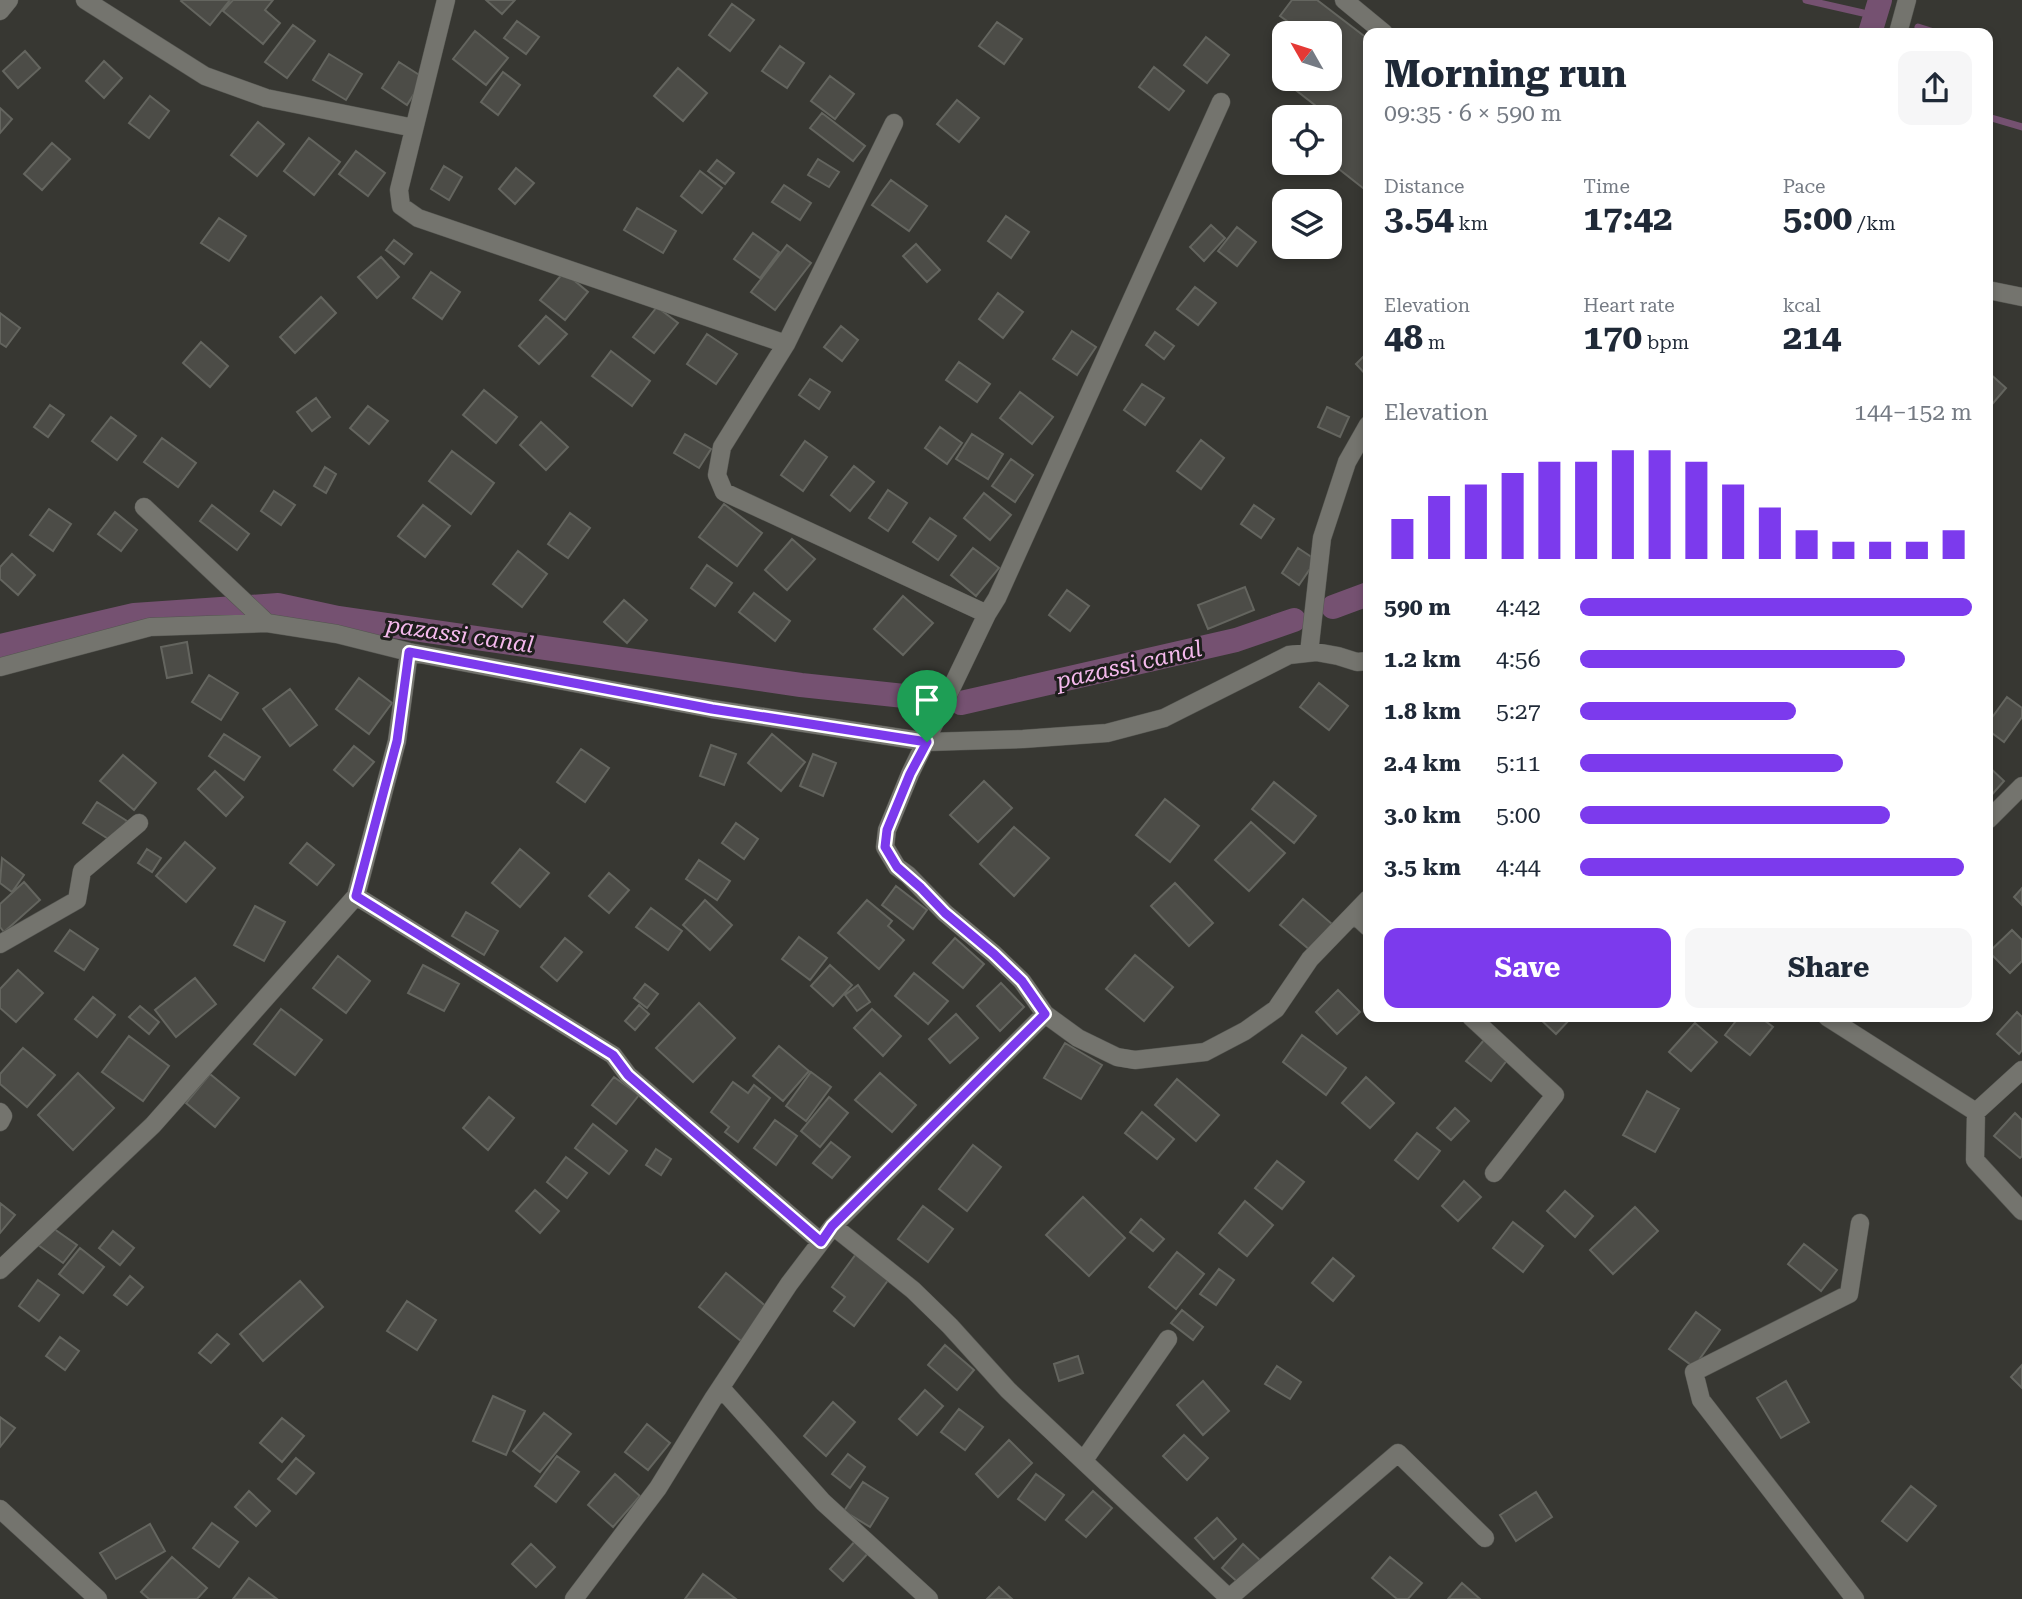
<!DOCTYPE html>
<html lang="en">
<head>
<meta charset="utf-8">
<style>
  body { margin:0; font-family:"Roboto Serif",serif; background:#f6f6f7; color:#1f2937; height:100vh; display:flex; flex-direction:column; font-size:26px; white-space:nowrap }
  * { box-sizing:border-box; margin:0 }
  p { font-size:23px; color:#747a83 }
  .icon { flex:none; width:38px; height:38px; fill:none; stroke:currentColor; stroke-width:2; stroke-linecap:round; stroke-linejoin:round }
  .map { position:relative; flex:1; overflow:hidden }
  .panel { position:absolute; left:1363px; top:28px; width:630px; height:994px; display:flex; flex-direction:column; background:#fff; border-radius:14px; box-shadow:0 4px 10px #0003 }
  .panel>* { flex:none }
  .needle { width:46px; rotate:309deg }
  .buttons { position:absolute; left:1272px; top:21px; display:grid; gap:14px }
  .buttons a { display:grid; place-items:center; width:70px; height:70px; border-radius:14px; background:#fff; box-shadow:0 4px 10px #0003; font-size:35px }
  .pin { position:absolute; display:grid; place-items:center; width:60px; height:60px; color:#fff; margin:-72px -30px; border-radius:50% 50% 50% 0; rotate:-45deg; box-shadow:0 0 7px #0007 }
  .pin .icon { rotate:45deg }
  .round { display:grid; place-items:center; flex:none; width:74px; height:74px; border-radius:14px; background:#f6f6f7 }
  .head { display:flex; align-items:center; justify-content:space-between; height:119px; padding:0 21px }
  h1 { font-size:38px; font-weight:700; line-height:52px }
  .figures { display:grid; grid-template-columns:repeat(3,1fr); gap:10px; height:119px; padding:7px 21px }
  .figures div { display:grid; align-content:center }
  .figures b { font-size:35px; font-weight:700 }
  .figures small { font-size:19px; font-weight:400 }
  .figures p { font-size:19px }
  .chart { height:196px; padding:14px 21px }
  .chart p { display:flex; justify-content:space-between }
  .chart svg { width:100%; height:126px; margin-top:7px; stroke:#7c3aed; stroke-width:6 }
  .primary-button { display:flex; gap:14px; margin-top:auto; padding:14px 21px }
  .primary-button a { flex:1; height:80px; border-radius:14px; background:#7c3aed; color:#fff; font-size:28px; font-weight:700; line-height:80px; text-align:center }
  .primary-button a+a { background:#f6f6f7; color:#1f2937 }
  ul { padding:0 21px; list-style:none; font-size:23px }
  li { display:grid; grid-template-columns:112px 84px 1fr; align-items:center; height:52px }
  li i { height:18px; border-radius:9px; background:#7c3aed }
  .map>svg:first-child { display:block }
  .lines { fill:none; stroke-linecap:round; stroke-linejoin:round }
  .stream { stroke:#755171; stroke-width:7 }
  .canal { stroke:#755171; stroke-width:24 }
  .building { fill:#4c4c47; stroke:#64655f; stroke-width:2 }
  .minor-casing { stroke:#545550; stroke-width:19 }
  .minor { stroke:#74746e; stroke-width:18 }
  .route-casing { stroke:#fff; stroke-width:14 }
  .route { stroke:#7c3aed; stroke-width:9 }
  .labels { text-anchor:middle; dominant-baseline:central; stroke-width:6; stroke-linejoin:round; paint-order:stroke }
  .water-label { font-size:23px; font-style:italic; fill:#f5b9ed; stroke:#1e1e1c }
</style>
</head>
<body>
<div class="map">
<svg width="2022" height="1599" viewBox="0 0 2022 1599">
  <rect width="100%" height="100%" fill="#373732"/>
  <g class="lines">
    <path class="stream" d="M1806,0l57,13
      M1918,27l19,6
      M1988,117l34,10"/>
    <path class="canal" d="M1870,33l10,-33
      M1333,607l35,-13
      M0,646l134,-31 144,-10 60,13 463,67 122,13
      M961,703l275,-63 58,-20"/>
  </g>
  <path class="building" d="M182,0h48l-20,25 -29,-24z
    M233,0h40l-8,10 15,13 -17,21 -40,-33z
    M486,0h29l-13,14z
    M1292,0h25l51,39v18l-4,6 4,4v125l-38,-30v-45h-22l8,-11 -37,-29 5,-9v11h46v-46h-26l-24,-17z
    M732,4l22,16 -24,31 -21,-16z
    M517,21l22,16 -13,17 -22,-16z
    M997,22l25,17 -18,25 -25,-18z
    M293,25l22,16 -28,37 -22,-16z
    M475,31l33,27 -22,27 -33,-26z
    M1206,37l23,18 -22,28 -23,-18z
    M780,46l24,17 -17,25 -25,-17z
    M25,51l15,17 -22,20 -15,-17z
    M329,54l33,20 -16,26 -33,-20z
    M104,61l18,17 -18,20 -18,-17z
    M399,62l25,16 -17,27 -25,-17z
    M1154,67l30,24 -15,19 -30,-23z
    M678,68l29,25 -24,28 -29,-25z
    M503,72l17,13 -22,30 -17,-13z
    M830,76l24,18 -19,25 -24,-18z
    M150,96l19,15 -20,27 -20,-15z
    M957,100l22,18 -20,24 -22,-18z
    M0,108l12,11 -12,14z
    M822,113l43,33 -12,15 -43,-33z
    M258,122l26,22 -27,32 -26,-21z
    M309,138l31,24 -26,33 -30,-24z
    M52,143l18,16 -28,31 -18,-16z
    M356,151l29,22 -17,23 -29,-22z
    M818,159l21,13 -10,15 -21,-12z
    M717,160l17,13 -9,11 -17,-13z
    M444,166l18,11 -13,23 -18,-11z
    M516,168l18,15 -19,21 -16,-15z
    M700,171l22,17 -20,25 -21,-17z
    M891,180l36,26 -18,25 -37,-26z
    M784,185l27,18 -11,17 -28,-18z
    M637,208l39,23 -13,22 -39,-23z
    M1006,216l23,16 -18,26 -23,-17z
    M219,218l27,18 -17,25 -28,-18z
    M1211,225l14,13 -21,23 -14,-14z
    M1237,227l19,15 -19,24 -19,-15z
    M753,233l26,19 -19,26 -26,-19z
    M394,240l18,14 -8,10 -18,-14z
    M916,244l24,26 -13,12 -24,-26z
    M787,245l24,18 -36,47 -24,-18z
    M381,257l18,20 -22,21 -19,-21z
    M431,272l29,20 -18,27 -29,-21z
    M564,272l24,20 -23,28 -25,-20z
    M1195,287l21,16 -18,22 -21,-16z
    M998,293l25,19 -20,26 -24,-19z
    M321,297l15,16 -41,40 -15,-16z
    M657,307l21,16 -24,30 -21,-16z
    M0,313l20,15 -14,19 -6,-4z
    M546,316l21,18 -28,30 -20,-18z
    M841,326l17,14 -16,21 -18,-14z
    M1072,331l24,16 -19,28 -24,-16z
    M1155,332l19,14 -10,13 -18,-14z
    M707,334l30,20 -21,30 -29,-20z
    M201,342l27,24 -18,21 -27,-24z
    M611,351l39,30 -18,25 -40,-30z
    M1368,352v25l-12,-13z
    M959,362l31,22 -13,18 -31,-22z
    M1988,372l18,16 -18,21z
    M810,379l20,13 -11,17 -20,-14z
    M1142,384l22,14 -19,27 -21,-15z
    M484,390l33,27 -21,26 -33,-28z
    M1020,392l33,25 -21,27 -32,-26z
    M316,398l14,19 -18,14 -15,-19z
    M50,405l14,10 -16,22 -14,-10z
    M368,406l20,15 -19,23 -19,-16z
    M1327,407l22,10 -9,20 -22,-10z
    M111,417l25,19 -19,24 -25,-19z
    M541,422l27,25 -22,23 -26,-25z
    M940,427l22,16 -15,21 -22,-16z
    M685,434l26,15 -12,19 -25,-15z
    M972,434l31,20 -15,25 -32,-20z
    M162,438l34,25 -18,24 -34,-25z
    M1201,440l23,18 -23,31 -24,-18z
    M805,441l22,16 -24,34 -22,-16z
    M452,451l42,32 -23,31 -42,-33z
    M1011,459l22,16 -18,27 -23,-16z
    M854,466l20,16 -24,29 -19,-16z
    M325,467l11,7 -10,19 -12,-7z
    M888,490l19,13 -19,28 -19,-13z
    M274,491l21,14 -14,20 -20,-14z
    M984,493l27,22 -21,25 -26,-22z
    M724,504l38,29 -25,33 -38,-29z
    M212,505l37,29 -12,16 -37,-29z
    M423,505l27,21 -25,31 -27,-21z
    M1254,505l20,14 -13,19 -20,-14z
    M49,509l22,15 -18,27 -23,-16z
    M115,512l22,18 -16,21 -23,-17z
    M570,513l20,15 -22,30 -20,-14z
    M930,518l26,18 -18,24 -25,-18z
    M792,539l23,20 -28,31 -22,-20z
    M973,548l26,20 -23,28 -25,-21z
    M1298,548l18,12 -17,25 -17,-12z
    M518,551l29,23 -25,33 -29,-23z
    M12,554l23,21 -17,20 -18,-16v-12z
    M707,565l25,18 -17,23 -24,-18z
    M1245,587l9,23 -46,19 -10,-24z
    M1067,590l22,16 -19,25 -21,-16z
    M754,593l36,28 -15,20 -36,-29z
    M903,596l30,27 -30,32 -29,-26z
    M624,600l23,20 -20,23 -23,-21z
    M187,642l5,31 -25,5 -6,-31z
    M209,675l29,18 -17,27 -29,-18z
    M359,678l33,25 -23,31 -33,-25z
    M1319,683l29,23 -19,24 -29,-23z
    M290,689l27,36 -27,21 -27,-37z
    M2007,697l15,11v9l-18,25 -16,-12v-7z
    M224,734l36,23 -16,23 -35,-24z
    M772,734l33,28 -24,29 -33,-28z
    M711,745l25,9 -12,31 -24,-9z
    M354,746l20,16 -21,24 -19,-16z
    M581,749l28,19 -24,34 -28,-20z
    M813,754l23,9 -13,33 -23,-10z
    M123,755l33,28 -22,27 -34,-29z
    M1988,766l16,15 -16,18z
    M215,771l28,26 -17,19 -28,-27z
    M984,781l28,27 -34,34 -28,-27z
    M1274,782l42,34 -22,27 -42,-34z
    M1165,799l34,27 -29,36 -34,-27z
    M97,802l30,19 -14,21 -30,-19z
    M1251,822l34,31 -36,38 -34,-31z
    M736,823l22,16 -14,20 -22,-16z
    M1014,827l35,31 -35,38 -34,-32z
    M185,842l30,26 -29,34 -30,-26z
    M307,843l27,22 -17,20 -27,-22z
    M147,849l14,9 -9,14 -14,-9z
    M520,849l29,24 -29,34 -28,-24z
    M2,858l22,17 -12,17 -12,-9z
    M699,860l31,21 -13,19 -31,-21z
    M609,873l20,17 -20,23 -20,-17z
    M24,882l16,18 -36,32 -4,-5v-23z
    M1175,883l38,40 -24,23 -38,-40z
    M896,886l31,24 -14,19 -31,-24z
    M2022,888v17l-8,-8z
    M1303,899l29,25 -22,26 -30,-25z
    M705,900l27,25 -22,25 -27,-25z
    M867,900l25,21 -4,5 16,14 -25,29 -41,-36z
    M255,906l30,16 -21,39 -30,-16z
    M651,908l31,23 -14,19 -32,-23z
    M466,912l32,19 -14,24 -32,-19z
    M70,930l28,19 -14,21 -29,-19z
    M2012,930l10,10v21l-12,12 -21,-21z
    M799,937l28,21 -17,22 -28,-21z
    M565,938l17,14 -25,29 -16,-14z
    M955,938l29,26 -21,24 -30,-25z
    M1135,955l38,32 -29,34 -38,-32z
    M338,956l32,25 -24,32 -33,-25z
    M423,965l36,19 -15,27 -36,-18z
    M830,965l22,20 -19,21 -22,-20z
    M18,970l25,23 -27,29 -16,-14v-19z
    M914,973l34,28 -20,23 -33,-28z
    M195,978l21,26 -40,33 -21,-27z
    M1001,983l23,24 -24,24 -23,-25z
    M645,984l13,10 -11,14 -13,-10z
    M858,985l12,17 -13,9 -12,-16z
    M1338,990l22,22 -23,22 -21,-22z
    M93,997l22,18 -18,22 -22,-18z
    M699,1003l36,35 -42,44 -37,-34z
    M639,1005l10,9 -14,16 -10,-9z
    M140,1006l19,16 -10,12 -20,-17z
    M281,1009l41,31 -27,35 -41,-31z
    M872,1009l29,27 -18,20 -29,-28z
    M2017,1012l5,5v33l-3,4 -22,-20z
    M956,1014l22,24 -28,25 -21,-24z
    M1538,1017h34l-16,17z
    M1739,1017h21l13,10 -23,28 -25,-20z
    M1695,1023l22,19 -26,29 -22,-19z
    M1302,1035l44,33 -20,27 -43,-33z
    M129,1036l40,30 -26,35 -41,-29z
    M1484,1040l24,19 -17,22 -25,-20z
    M1065,1043l37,22 -21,34 -37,-21z
    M779,1046l30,25 -26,30 -30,-25z
    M23,1048l32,27 -28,32 -27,-23v-10z
    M811,1072l20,15 -25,34 -20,-15z
    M78,1073l36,35 -41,42 -35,-35z
    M880,1073l36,32 -24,27 -37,-32z
    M210,1074l29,24 -24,29 -29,-24z
    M614,1077l25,18 -23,29 -24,-19z
    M1366,1077l28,26 -24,25 -28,-25z
    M1177,1079l42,36 -23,26 -41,-36z
    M733,1082l15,11 6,-8 16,13 -32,44 -13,-10 4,-5 -18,-15z
    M1647,1091l32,18 -24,43 -32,-17z
    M489,1097l25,21 -26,32 -25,-22z
    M829,1097l19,16 -28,34 -19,-16z
    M1455,1108l14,13 -18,19 -14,-12z
    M1142,1112l32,27 -17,20 -32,-26z
    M2015,1113l7,7v36l-2,2 -26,-22z
    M775,1120l22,16 -21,29 -22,-17z
    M593,1124l34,27 -18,23 -34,-26z
    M1417,1133l23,18 -22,28 -23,-19z
    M831,1142l19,15 -18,21 -19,-15z
    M973,1145l28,22 -34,44 -28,-22z
    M656,1149l15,10 -10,16 -15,-10z
    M566,1157l21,16 -20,25 -20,-16z
    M1277,1161l27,21 -22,27 -27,-21z
    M1464,1181l17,16 -23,24 -16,-15z
    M535,1190l24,21 -19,22 -24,-22z
    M1565,1191l28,25 -18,21 -28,-26z
    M1083,1197l42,41 -36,38 -43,-41z
    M1245,1201l28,24 -26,31 -28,-23z
    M0,1203l15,12 -15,18z
    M923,1206l30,23 -25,33 -30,-23z
    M1635,1207l23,24 -45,43 -23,-24z
    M1141,1219l23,20 -11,12 -23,-19z
    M1513,1222l30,24 -20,26 -30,-24z
    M50,1226l27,19 -14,18 -25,-18z
    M113,1231l21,17 -14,17 -21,-17z
    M1804,1244l33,26 -16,21 -33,-27z
    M80,1248l24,19 -21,26 -24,-19z
    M1177,1252l27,22 -28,35 -27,-22z
    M856,1254l33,25 -35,47 -20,-15 11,-14 -13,-10z
    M1333,1258l21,18 -21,25 -21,-18z
    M1219,1269l15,11 -18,25 -16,-11z
    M726,1273l42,35 -27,33 -42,-34z
    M130,1276l13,11 -16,18 -13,-10z
    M38,1280l21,15 -20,26 -20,-15z
    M300,1281l23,26 -60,54 -23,-27z
    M407,1301l29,19 -19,30 -30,-19z
    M1182,1310l21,17 -10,13 -22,-17z
    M1696,1312l24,18 -26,37 -25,-18z
    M217,1334l12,10 -18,19 -12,-10z
    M60,1337l19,14 -14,19 -19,-14z
    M945,1345l29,25 -17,20 -29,-25z
    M1078,1356l5,17 -24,8 -5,-17z
    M2022,1365v23l-11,-11z
    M1277,1366l24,16 -11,17 -25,-15z
    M1203,1381l26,30 -26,24 -26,-30z
    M1786,1381l23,41 -28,16 -24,-40z
    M925,1390l18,16 -26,29 -18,-16z
    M493,1396l32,15 -19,44 -33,-14z
    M833,1402l22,20 -29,34 -22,-20z
    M959,1409l24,18 -18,23 -24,-18z
    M544,1413l27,21 -31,38 -27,-21z
    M0,1417l15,11 -15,19z
    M282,1418l22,18 -22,26 -22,-19z
    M647,1424l23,19 -22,27 -23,-18z
    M1184,1435l24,23 -21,22 -24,-24z
    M1009,1440l23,23 -34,34 -22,-23z
    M848,1454l17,13 -15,21 -18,-14z
    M557,1456l22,16 -23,30 -21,-16z
    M296,1458l18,15 -18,21 -18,-15z
    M615,1474l25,22 -27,31 -25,-22z
    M1036,1474l28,21 -19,25 -27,-21z
    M863,1482l25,16 -18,29 -26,-16z
    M1911,1486l25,20 -29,35 -25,-20z
    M249,1491l21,20 -14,15 -21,-19z
    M1093,1491l19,17 -26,29 -20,-17z
    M1536,1492l16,25 -36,24 -16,-26z
    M1217,1518l19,21 -22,20 -19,-21z
    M212,1523l26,19 -19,25 -26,-19z
    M150,1524l15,27 -49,28 -16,-26z
    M857,1539l13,12 -27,30 -13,-12z
    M531,1544l24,23 -19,20 -24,-23z
    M1243,1544l20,19 -21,23 -20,-18z
    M172,1557l35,31 -10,11h-48l-8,-7z
    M1390,1557l32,26 -14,16h-11l-25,-21z
    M703,1574l33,25h-51z
    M249,1578l28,21h-44z
    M1462,1583l18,16h-32z
    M999,1587l13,12h-25z"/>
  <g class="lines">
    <defs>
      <path id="minor" d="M85,0l120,76 61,22 148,30
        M446,0l-47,190 2,16 17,12 368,126
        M1344,0l40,33
        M0,11l9,-11
        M1898,33l9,-33
        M894,123l-108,221 -64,103 -5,28 7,17 263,122
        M1988,290l34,7
        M144,507l123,116
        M1309,653l13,-115 25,-76 21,-37
        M0,667l150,-40 117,-4 70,11 72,18 303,57 215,33 96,-3 84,-6 57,-15 125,-63 27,-3 22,4 19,6 11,-1
        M1988,820l34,-34
        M356,896l41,-155 12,-89
        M1354,914l14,13
        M0,944l77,-44 5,-29 57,-48
        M1045,1014l-23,-33 -28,-27 -49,-41 -37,-38 -11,-8 -12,-20 2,-17 23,-56 77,-160 10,-16 224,-496
        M1471,1017l84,78 -61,78
        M1827,1017l149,95 46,-42
        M0,1112l3,4 -3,6
        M1976,1112l-1,48 47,51
        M833,1226l80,64 37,36 58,64 222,209
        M0,1270l153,-145 203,-229 257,159 15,20 193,167
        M721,1388l102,114 106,97
        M1084,1460l84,-121
        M0,1509l98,90
        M1229,1598l169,-145 87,85
        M574,1599l84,-111 55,-89 76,-115 44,-58 212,-212 33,24 39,19 18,3 70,-8 40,-21 31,-22 34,-50 58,-60
        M1855,1599l-154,-199 -7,-28 155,-78 11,-71"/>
    </defs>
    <use href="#minor" class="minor-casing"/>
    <use href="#minor" class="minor"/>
  </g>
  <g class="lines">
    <defs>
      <path id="route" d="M409,652l303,57 215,33 -17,32 -23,56 -2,17 12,20 24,21 24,25 49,41 28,27 23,33 -213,212 -11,16 -193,-167 -15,-20 -257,-159 41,-155z"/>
    </defs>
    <use href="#route" class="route-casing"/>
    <use href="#route" class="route"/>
  </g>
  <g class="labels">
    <g class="water-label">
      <text transform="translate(460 635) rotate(8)">pazassi canal</text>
      <text transform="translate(1129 665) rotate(-13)">pazassi canal</text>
    </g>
  </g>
</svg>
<div class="buttons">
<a><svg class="needle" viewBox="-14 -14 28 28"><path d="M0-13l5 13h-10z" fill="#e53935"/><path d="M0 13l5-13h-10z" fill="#747a83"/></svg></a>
<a><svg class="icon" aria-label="locate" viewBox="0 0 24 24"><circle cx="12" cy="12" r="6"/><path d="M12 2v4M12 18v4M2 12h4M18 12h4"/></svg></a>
<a><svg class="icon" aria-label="layers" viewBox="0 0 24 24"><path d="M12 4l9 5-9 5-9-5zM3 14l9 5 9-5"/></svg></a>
</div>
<div class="pin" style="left:927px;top:742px;background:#1e9e55"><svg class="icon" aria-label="arrive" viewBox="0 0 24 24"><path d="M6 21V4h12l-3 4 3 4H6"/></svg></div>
<section class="panel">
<div class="head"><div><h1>Morning run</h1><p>09:35 · 6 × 590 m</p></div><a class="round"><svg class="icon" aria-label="share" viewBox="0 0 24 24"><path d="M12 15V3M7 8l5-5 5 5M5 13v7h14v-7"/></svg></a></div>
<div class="figures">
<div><p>Distance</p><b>3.54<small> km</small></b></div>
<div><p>Time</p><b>17:42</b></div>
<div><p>Pace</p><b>5:00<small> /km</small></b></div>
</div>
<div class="figures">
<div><p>Elevation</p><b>48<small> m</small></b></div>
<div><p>Heart rate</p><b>170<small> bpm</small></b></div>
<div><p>kcal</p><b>214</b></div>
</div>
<div class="chart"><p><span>Elevation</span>144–152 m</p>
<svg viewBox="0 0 160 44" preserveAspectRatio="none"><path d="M5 44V30M15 44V22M25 44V18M35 44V14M45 44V10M55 44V10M65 44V6M75 44V6M85 44V10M95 44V18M105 44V26M115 44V34M125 44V38M135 44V38M145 44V38M155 44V34"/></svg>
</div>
<ul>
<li><b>590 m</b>4:42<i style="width:100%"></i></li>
<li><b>1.2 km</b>4:56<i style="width:83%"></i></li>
<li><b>1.8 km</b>5:27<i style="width:55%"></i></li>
<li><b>2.4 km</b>5:11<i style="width:67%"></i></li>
<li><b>3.0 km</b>5:00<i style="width:79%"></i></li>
<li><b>3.5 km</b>4:44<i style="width:98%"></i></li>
</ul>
<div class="primary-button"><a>Save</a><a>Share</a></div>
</section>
</div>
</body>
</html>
